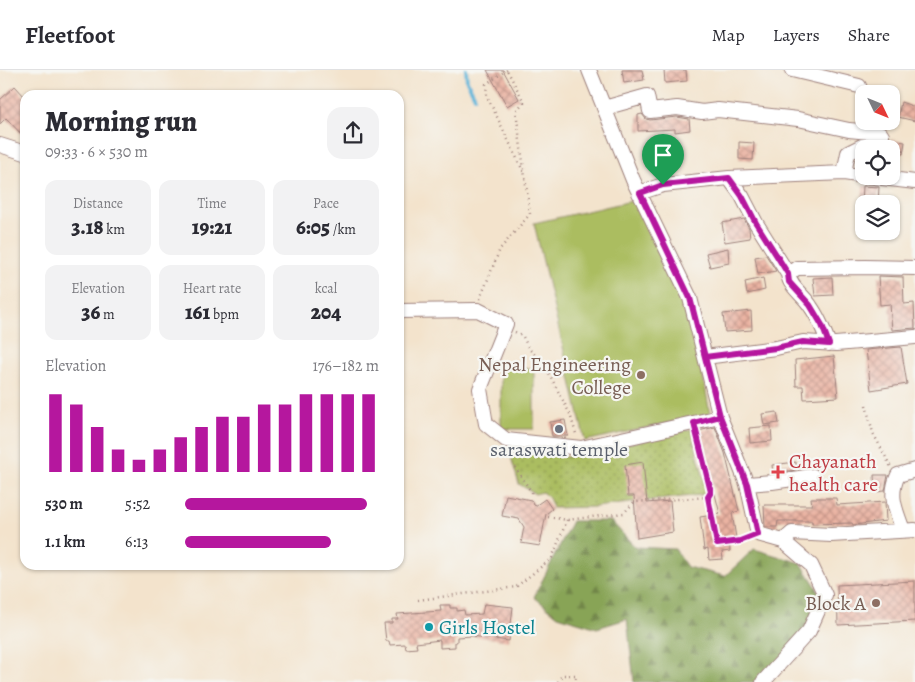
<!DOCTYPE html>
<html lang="en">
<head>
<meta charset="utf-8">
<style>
  body { margin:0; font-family:Alegreya,serif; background:#f2f2f3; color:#2b2b33; height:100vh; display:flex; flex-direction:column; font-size:19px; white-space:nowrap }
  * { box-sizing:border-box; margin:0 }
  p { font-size:16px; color:#7c7c81 }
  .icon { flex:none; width:28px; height:28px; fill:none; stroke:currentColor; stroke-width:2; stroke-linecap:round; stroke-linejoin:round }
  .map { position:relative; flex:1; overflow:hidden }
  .details { position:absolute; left:20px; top:20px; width:384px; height:480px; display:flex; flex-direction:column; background:#fff; border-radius:15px; box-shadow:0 1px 4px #0004 }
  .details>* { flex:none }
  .needle { width:32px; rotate:133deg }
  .controls { position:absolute; left:855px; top:15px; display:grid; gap:10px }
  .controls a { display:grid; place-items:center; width:45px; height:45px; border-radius:10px; background:#fff; box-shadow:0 1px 4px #0004; font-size:25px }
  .pin { position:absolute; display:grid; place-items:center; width:42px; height:42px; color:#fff; margin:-51px -21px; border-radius:50% 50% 50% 0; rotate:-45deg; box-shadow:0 0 5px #0007 }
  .pin .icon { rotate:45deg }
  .round { display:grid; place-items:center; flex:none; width:52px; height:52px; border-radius:15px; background:#f2f2f3 }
  .summary { display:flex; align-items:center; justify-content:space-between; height:85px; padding:0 25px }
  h1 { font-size:28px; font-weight:800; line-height:38px }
  .figures { display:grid; grid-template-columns:repeat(3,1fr); gap:8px; height:85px; padding:5px 25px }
  .figures div { display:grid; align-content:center; border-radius:12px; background:#f2f2f3; text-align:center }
  .figures b { font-size:21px; font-weight:800 }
  .figures small { font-size:14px; font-weight:400 }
  .figures p { font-size:14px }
  .chart { height:140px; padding:10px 25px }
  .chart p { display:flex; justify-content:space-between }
  .chart svg { width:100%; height:90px; margin-top:5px; stroke:#b5179e; stroke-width:6 }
  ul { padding:0 25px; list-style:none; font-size:16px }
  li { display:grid; grid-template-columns:80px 60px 1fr; align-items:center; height:38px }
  li i { height:12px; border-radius:6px; background:#b5179e }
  header { display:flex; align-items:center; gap:30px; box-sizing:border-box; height:70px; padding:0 25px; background:#fff; border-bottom:1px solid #e1e1e2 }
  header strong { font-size:24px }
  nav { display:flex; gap:28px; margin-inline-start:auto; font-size:18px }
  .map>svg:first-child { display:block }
  .green { fill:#abbd61; stroke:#7a6e46 }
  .forest { fill:url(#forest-firs); stroke:#696241 }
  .park { fill:url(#park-dots); stroke:#7a6e46 }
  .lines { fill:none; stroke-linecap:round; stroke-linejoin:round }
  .stream { stroke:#5ab2d7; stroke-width:4 }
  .building { fill:url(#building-cross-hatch) }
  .minor-casing { stroke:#9e817c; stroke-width:16 }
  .path { stroke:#9e817c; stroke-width:2.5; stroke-dasharray:1 4; stroke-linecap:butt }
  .minor { stroke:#fff; stroke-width:14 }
  .route-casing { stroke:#fff; stroke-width:10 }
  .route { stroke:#b5179e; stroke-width:6 }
  .education-dot { fill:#8d6e63; stroke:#f6f6f2; stroke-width:2 }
  .worship-dot { fill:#6b7280; stroke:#f6f6f2; stroke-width:2 }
  .health-dot { fill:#e0444e; stroke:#f6f6f2; stroke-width:2 }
  .culture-dot { fill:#0f9aa8; stroke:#f6f6f2; stroke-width:2 }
  .labels { text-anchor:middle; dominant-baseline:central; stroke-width:4.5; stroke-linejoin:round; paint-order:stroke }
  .education-label { font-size:20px; fill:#785e54; stroke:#f6f6f2; text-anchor:end }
  .worship-label { font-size:20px; fill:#5b616d; stroke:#f6f6f2 }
  .health-label { font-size:20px; fill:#be3a42; stroke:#f6f6f2; text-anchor:start }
  .culture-label { font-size:20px; fill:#0d838f; stroke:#f6f6f2; text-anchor:start }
</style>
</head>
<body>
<header>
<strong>Fleetfoot</strong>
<nav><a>Map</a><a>Layers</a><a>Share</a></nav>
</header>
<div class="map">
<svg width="915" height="612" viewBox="0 0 915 612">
  <defs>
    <pattern id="forest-firs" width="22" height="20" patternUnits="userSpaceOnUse" patternTransform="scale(1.25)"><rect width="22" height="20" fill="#88a457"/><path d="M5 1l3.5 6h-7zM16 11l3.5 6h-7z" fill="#718548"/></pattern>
    <pattern id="park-dots" width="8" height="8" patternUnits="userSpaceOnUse" patternTransform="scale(1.25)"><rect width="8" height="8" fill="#abbd61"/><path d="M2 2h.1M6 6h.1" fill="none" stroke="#8d9950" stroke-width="1.8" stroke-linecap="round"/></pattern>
    <pattern id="building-cross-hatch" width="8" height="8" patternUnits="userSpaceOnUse" patternTransform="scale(1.25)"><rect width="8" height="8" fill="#eab3a2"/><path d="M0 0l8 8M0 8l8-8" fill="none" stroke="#c09184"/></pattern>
  </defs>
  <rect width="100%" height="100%" fill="#f6f6f2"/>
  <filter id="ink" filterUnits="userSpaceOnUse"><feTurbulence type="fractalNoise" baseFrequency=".02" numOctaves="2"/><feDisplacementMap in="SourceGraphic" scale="10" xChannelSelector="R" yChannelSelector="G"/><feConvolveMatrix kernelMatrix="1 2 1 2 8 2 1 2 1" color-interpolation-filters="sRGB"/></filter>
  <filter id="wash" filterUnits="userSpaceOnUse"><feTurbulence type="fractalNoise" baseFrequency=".0096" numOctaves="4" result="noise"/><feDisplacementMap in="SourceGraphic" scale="20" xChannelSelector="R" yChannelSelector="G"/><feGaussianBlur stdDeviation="1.12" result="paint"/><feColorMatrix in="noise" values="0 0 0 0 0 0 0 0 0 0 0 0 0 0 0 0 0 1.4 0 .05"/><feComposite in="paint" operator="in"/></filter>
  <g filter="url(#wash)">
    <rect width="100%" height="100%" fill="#f3e3cc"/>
    <path class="green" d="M636,130l60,136 14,78 -125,27 -51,-218z
      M534,298v61h-33v-59z"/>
    <path class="forest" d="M572,451h39l24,26 40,2 12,18 38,9 29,-27 47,14 23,36 -13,32 -51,51h-126l-7,-63 -30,9 -39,-12 -24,-19z"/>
    <path class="park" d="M691,359l17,65 -113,13 -42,1 -4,-10 -7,-6 -7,2 -16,-10 -9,-30 22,-1 35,4z"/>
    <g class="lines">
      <path class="stream" d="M466,0l1,11 8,16"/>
    </g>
    <g id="blocks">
      <path class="building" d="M487,0h16l16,29 -12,7z
        M622,0h20l2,10 -20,3z
        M664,0h22l1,11 -22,2z
        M15,16l10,11v41l-19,-20 -6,6v-24z
        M901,32l14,5v14l-17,-4z
        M642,44l4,5 4,1 27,-3 12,2 1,11 -15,2v-3l-37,2v-16z
        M891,70l14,2 -2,12 -12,-2z
        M739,72l15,1 -1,17 -14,-1z
        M863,116l16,1 -1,17h-16z
        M744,149l5,9 1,10 -25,4 -3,-19z
        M728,178l1,15 -19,4 -4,-14z
        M766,185l10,16 -18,3 -3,-17z
        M878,206l25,1 1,27 10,-1 1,25 -23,2 -2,-26 -10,1z
        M832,207l1,18 -18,1 -2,-18z
        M763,208l2,12 -18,4 -2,-12z
        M751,241l1,19 -27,2 -2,-18z
        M901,277l6,37 -36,6 -5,-40z
        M834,286l4,41 -34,2 -1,-13h-7l-1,-26z
        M777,342l2,11 -15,2 -2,-11z
        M565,350l3,16h-16l-2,-14z
        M771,356l1,15 -22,2 -1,-15z
        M715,357l10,26 14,58 -7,2 4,25 -7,1 1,12 -8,1 1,7 -14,1 -1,-11 -4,1 -4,-33 20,-3 -21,-83z
        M643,392l4,41 23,-2 3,31 -36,6 -3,-42h-6l-3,-31z
        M796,392v8l-23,3 -1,-8z
        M874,405h14l-3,16 -10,1z
        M506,425l25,5 4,6 10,-7 7,10 -6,5 -6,32 -19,-3 3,-16 -5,-8 -17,-3z
        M811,428h25l1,7 48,-3 1,19 -33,4 -1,-2 -40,1v-3h-34l-1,6h-12l-1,-22h48z
        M915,511v40l-77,4 -1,-40z
        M484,534l29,3 -4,34 -37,-5 -15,1v5h-2v5l-15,1v-8l-24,3 1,5 -11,1 -1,-5 -15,1 -1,-4h-3l-2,-18h8v-4h6l-1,-5 44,-3 -1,-6h10v3h7v3l7,-1 1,5 17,-1z"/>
    </g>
  </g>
  <g filter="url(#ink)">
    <use href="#blocks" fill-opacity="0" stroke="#9e817c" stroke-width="1"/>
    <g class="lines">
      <defs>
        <path id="minor" d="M589,0l44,110 57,118 30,119 27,67 11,50 25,7 28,24 14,30 -16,36 -46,51
          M792,0l67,16
          M604,38l43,-12 3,15 27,-3 25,4 16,-2 80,9 51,11 31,3 2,3 -34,17 -4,20
          M0,75l25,8
          M866,106l49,6
          M729,108l13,18 14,27 32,51
          M639,123l24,-8 66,-7 115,-5 20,3
          M399,241l79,-1 28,14 -26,65 6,35 20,16 75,8 139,-31
          M829,274c-5,-13 -10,-26 -18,-37 -7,-12 -21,-19 -23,-33l9,-6 68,-1 50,1
          M705,287l71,-9 27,-6 33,2 79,-7
          M747,414l25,-2 41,-6
          M903,460c-7,-20 -15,-34 -5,-55l17,-5
          M783,471l9,-8 39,2 84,-5"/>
      </defs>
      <use href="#minor" class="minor-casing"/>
      <path class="path" d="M507,0l-21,14 1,12 37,77
        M480,229l20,-50 30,-35 -14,-103 8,-9 -17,-32
        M515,262l7,3 7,14 14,13 27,52 6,20
        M866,335l7,28 18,34
        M696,365l15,57 -3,5
        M515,397l19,29
        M548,447l19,3 57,-7 10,-11 74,-5 9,47 23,-3 7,-3
        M418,530l98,-13 36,-29 15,-38
        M558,612l4,-7h14l-1,7"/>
      <use href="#minor" class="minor"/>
    </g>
  </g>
  <g class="lines" filter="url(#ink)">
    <defs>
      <path id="route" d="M663,115l-23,8 50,105 30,118 -26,7 17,69 -3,5 9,47 23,-3 18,-7 -11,-50 -27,-68 -15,-59 71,-9 27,-6 26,2 -7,-19 -12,-20 -21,-23 -1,-8 -11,-18 -21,-33 -14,-27 -13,-18 -66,7"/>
    </defs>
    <use href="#route" class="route-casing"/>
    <use href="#route" class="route"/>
  </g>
  <g class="education-dot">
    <circle cx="641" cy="305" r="5"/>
    <circle cx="876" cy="533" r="5"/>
  </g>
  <circle class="worship-dot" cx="559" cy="359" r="5"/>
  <path class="health-dot" d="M775.5 394.5h5v5h5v5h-5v5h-5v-5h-5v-5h5z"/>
  <circle class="culture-dot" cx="429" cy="557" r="5"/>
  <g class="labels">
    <g class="education-label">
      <text x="631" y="294">Nepal Engineering<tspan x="631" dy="23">College</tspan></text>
      <text x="866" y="533">Block A</text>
    </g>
    <g class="worship-label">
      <text x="559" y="379">saraswati temple</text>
    </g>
    <g class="health-label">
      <text x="789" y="391">Chayanath<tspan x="789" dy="23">health care</tspan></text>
    </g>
    <g class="culture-label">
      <text x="439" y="557">Girls Hostel</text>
    </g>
  </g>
</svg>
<div class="controls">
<a><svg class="needle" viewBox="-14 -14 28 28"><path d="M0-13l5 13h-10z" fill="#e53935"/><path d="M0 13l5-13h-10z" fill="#7c7c81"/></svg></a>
<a><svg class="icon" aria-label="locate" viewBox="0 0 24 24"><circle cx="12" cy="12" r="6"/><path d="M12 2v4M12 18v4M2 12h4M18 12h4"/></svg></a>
<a><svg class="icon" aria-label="layers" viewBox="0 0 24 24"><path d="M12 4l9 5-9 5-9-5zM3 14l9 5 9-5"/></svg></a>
</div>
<div class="pin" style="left:663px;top:115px;background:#1e9e55"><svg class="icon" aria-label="arrive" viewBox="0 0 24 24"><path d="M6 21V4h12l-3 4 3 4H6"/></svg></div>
<section class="details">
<div class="summary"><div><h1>Morning run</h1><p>09:33 · 6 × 530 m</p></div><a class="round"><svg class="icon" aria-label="share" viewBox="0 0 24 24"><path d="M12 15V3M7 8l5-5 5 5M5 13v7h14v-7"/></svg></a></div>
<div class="figures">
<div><p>Distance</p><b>3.18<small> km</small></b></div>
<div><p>Time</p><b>19:21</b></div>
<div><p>Pace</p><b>6:05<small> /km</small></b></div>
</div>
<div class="figures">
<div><p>Elevation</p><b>36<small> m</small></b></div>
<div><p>Heart rate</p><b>161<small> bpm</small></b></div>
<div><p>kcal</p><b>204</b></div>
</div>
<div class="chart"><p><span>Elevation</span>176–182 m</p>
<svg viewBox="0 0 160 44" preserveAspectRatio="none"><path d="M5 44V6M15 44V11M25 44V22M35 44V33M45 44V38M55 44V33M65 44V27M75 44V22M85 44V17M95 44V17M105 44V11M115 44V11M125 44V6M135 44V6M145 44V6M155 44V6"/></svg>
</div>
<ul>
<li><b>530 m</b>5:52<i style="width:94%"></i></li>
<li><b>1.1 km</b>6:13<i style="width:75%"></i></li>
</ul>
</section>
</div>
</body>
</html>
